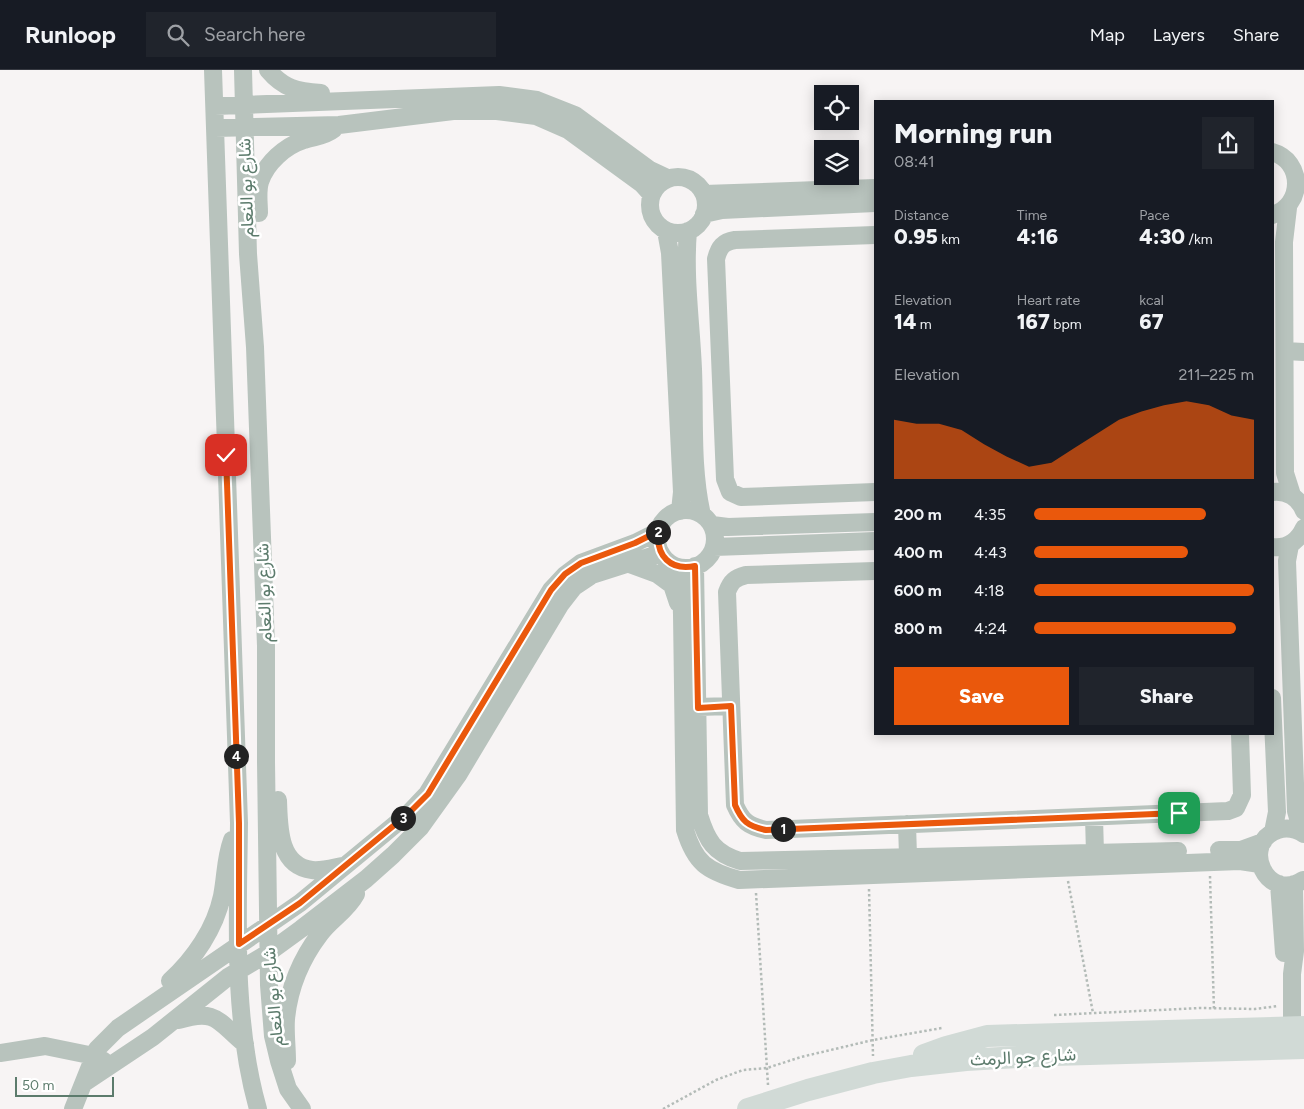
<!DOCTYPE html>
<html lang="en">
<head>
<meta charset="utf-8">
<style>
  body { margin:0; font-family:Figtree,Vazirmatn,sans-serif; background:#20242c; color:#f1f3f6; height:100vh; display:flex; flex-direction:column; font-size:19px; white-space:nowrap }
  * { box-sizing:border-box; margin:0 }
  p { font-size:16px; color:#9ea1a6 }
  .icon { flex:none; width:28px; height:28px; fill:none; stroke:currentColor; stroke-width:2; stroke-linecap:round; stroke-linejoin:round }
  .map { position:relative; flex:1; overflow:hidden }
  .sheet { position:absolute; left:874px; top:30px; width:400px; height:635px; display:flex; flex-direction:column; background:#171b24; border-radius:0px; box-shadow:0 2px 12px #0003 }
  .sheet>* { flex:none }
  .fabs { position:absolute; left:814px; top:15px; display:grid; gap:10px }
  .fabs a { display:grid; place-items:center; width:45px; height:45px; border-radius:0px; background:#171b24; box-shadow:0 2px 12px #0003; font-size:25px }
  .scale { position:absolute; left:15px; bottom:12px; width:99px; box-sizing:border-box; padding-left:5px; border:2px solid #5c7b6c; border-top:0; font-size:14px; line-height:18px; white-space:nowrap; color:#5c7b6c; -webkit-text-stroke:4px #fff; paint-order:stroke }
  .pin { position:absolute; display:grid; place-items:center; width:42px; height:42px; color:#fff; margin:-21px; border-radius:10px; box-shadow:0 2px 8px #0006 }
  .km { position:absolute; width:25px; height:25px; margin:-12px; border-radius:50%; background:#222; color:#fff; font-size:14px; line-height:25px; text-align:center }
  .round { display:grid; place-items:center; flex:none; width:52px; height:52px; border-radius:0px; background:#20242c }
  .head { display:flex; align-items:center; justify-content:space-between; height:85px; padding:0 20px }
  h1 { font-size:28px; font-weight:800; line-height:38px }
  .figures { display:grid; grid-template-columns:repeat(3,1fr); gap:8px; height:85px; padding:5px 20px }
  .figures div { display:grid; align-content:center }
  .figures b { font-size:21px; font-weight:800 }
  .figures small { font-size:14px; font-weight:400 }
  .figures p { font-size:14px }
  .chart { height:140px; padding:10px 20px }
  .chart p { display:flex; justify-content:space-between }
  .chart svg { width:100%; height:90px; margin-top:5px; fill:#ea580c; opacity:.7 }
  .button { display:flex; gap:10px; margin-top:auto; padding:10px 20px }
  .button a { flex:1; height:58px; border-radius:0px; background:#ea580c; color:#fff; font-size:20px; font-weight:800; line-height:58px; text-align:center }
  .button a+a { background:#20242c; color:#f1f3f6 }
  ul { padding:0 20px; list-style:none; font-size:16px }
  li { display:grid; grid-template-columns:80px 60px 1fr; align-items:center; height:38px }
  li i { height:12px; border-radius:6px; background:#ea580c }
  header { display:flex; align-items:center; gap:30px; box-sizing:border-box; height:70px; padding:0 25px; background:#171b24; border-bottom:1px solid #363941 }
  header strong { font-size:24px }
  nav { display:flex; gap:28px; margin-inline-start:auto; font-size:18px }
  .search { width:350px; height:45px; background:#20242c; display:flex; align-items:center; gap:12px; box-sizing:border-box; padding:0 18px; border-radius:0px; color:#9ea1a6; font-size:19px }
  .map>svg:first-child { display:block }
  .lines { fill:none; stroke-linecap:round; stroke-linejoin:round }
  .path { stroke:#b3bbb7; stroke-width:2.5; stroke-dasharray:2.5 2.5; stroke-linecap:butt }
  .minor { stroke:#b8c3bd; stroke-width:18 }
  .major { stroke:#d1dad6; stroke-width:22 }
  .route-casing { stroke:#fff; stroke-width:10 }
  .route { stroke:#ea580c; stroke-width:6 }
  .labels { text-anchor:middle; dominant-baseline:central; stroke-width:5; stroke-linejoin:round; paint-order:stroke }
  .street-label { font-size:18px; fill:#5c7b6c; stroke:#fff }
</style>
</head>
<body>
<header>
<strong>Runloop</strong>
<div class="search"><svg class="icon" aria-label="search" viewBox="0 0 24 24"><circle cx="10" cy="10" r="6"/><path d="M15 15l6 6"/></svg>Search here</div>
<nav><a>Map</a><a>Layers</a><a>Share</a></nav>
</header>
<div class="map">
<svg width="1304" height="1039" viewBox="0 0 1304 1039">
  <rect width="100%" height="100%" fill="#f7f4f4"/>
  <g class="lines">
    <path class="path" d="M1210,806l4,134
      M1068,811l25,132
      M869,819l4,167
      M756,823l12,192
      M1054,945l147,-7 54,1 23,-3
      M663,1039l53,-29 27,-10 24,-2 34,-11 72,-17 69,-12"/>
    <path class="minor" d="M213,0l26,753c-1,94 -7,194 19,286
      M243,0l5,184 7,93 11,299v116l3,223 4,51 6,25 9,28 14,20
      M268,0c16,19 29,21 53,23
      M215,36l284,-11 38,5 38,15 75,55 17,8
      M215,58l124,-3 114,-14h44l39,5 32,14 74,54 9,10
      M1272,82c32,9 32,54 0,63
      M650 135a28 28 0 1 1 56 0a28 28 0 1 1-56 0Z
      M704,124l171,-6
      M1288,138l-4,34 1,231 7,22
      M259,143c0,-10 -2,-21 1,-31 6,-19 25,-36 44,-42 11,-4 20,-3 30,-11
      M704,144l18,-4 153,-7
      M666,161l4,22 12,239 -2,19
      M688,161c-4,45 3,92 5,138 2,48 -2,98 9,146
      M875,165l-140,5c-12,2 -16,7 -19,19l9,220 5,13 11,5 134,-5
      M1285,281l19,1
      M1272,422c15,-2 27,6 32,19
      M657 469a29 29 0 1 1 58 0a29 29 0 1 1-58 0Z
      M712,455l16,2 147,-5
      M1290,475l-3,16 9,250 6,21
      M714,477l161,-6
      M1272,477c16,2 26,-6 32,-19
      M627,493l30,11 15,11 6,18
      M695,496l4,249c8,26 15,38 41,46l438,-10
      M678,497l3,18 1,30 3,215c10,33 22,41 54,50l501,-19 20,3
      M875,501l-129,4c-11,3 -15,6 -19,17l8,213c7,16 13,21 31,25l462,-19 8,-3 6,-13 -2,-61
      M1272,628l5,114 -4,20
      M698,637l33,-1
      M278,730c1,26 0,66 34,70 10,1 20,-2 30,-4
      M1094,747l1,36
      M907,754l1,32
      M1219,780h22l22,-8
      M1303,810c-36,24 -64,-37 -25,-50 9,-3 18,-1 26,4
      M1279,814l5,69
      M170,911c24,-22 45,-52 52,-85 4,-20 3,-37 10,-56
      M179,950c38,-12 39,2 66,24
      M1292,957v-53l3,-23 -1,-67
      M0,983l45,-7 49,10 10,5
      M287,991c0,-14 -2,-29 -1,-42 3,-31 15,-60 34,-85 11,-15 27,-23 36,-40
      M84,1013l69,-46 75,-60 40,-24 33,-24 65,-50 27,-24 27,-27 38,-53 102,-170 14,-18 18,-12 69,-22
      M73,1039l24,-60 21,-21 182,-125 109,-90 18,-19 124,-204 14,-15 16,-12 54,-20 24,-12"/>
    <path class="major" d="M924,985l22,-8 41,-11 317,-9
      M748,1039l60,-19 65,-17 38,-7 55,-6 87,-5 251,-7"/>
  </g>
  <g class="lines">
    <defs>
      <path id="route" d="M226,385l13,368v121l61,-41 109,-90 19,-19 123,-204 14,-16 16,-11 54,-20 24,-12c-4,25 12,40 36,35l3,142 33,-2 4,99c7,16 12,21 31,25l413,-17"/>
    </defs>
    <use href="#route" class="route-casing"/>
    <use href="#route" class="route"/>
  </g>
  <g class="labels">
    <g class="street-label">
      <text transform="translate(246 118) rotate(-92)">شارع بو النعام</text>
      <text transform="translate(264 523) rotate(-92)">شارع بو النعام</text>
      <text transform="translate(273 927) rotate(-95)">شارع بو النعام</text>
      <text transform="translate(1023 987) rotate(-3)">شارع جو الرمث</text>
    </g>
  </g>
</svg>
<div class="fabs">
<a><svg class="icon" aria-label="locate" viewBox="0 0 24 24"><circle cx="12" cy="12" r="6"/><path d="M12 2v4M12 18v4M2 12h4M18 12h4"/></svg></a>
<a><svg class="icon" aria-label="layers" viewBox="0 0 24 24"><path d="M12 4l9 5-9 5-9-5zM3 14l9 5 9-5"/></svg></a>
</div>
<div class="scale">50 m</div>
<div class="pin" style="left:1179px;top:743px;background:#1e9e55"><svg class="icon" aria-label="arrive" viewBox="0 0 24 24"><path d="M6 21V4h12l-3 4 3 4H6"/></svg></div>
<div class="pin" style="left:226px;top:385px;background:#d93025"><svg class="icon" aria-label="check" viewBox="0 0 24 24"><path d="M5 12l5 5 9-10"/></svg></div>
<b class="km" style="left:783px;top:759px">1</b>
<b class="km" style="left:658px;top:462px">2</b>
<b class="km" style="left:403px;top:748px">3</b>
<b class="km" style="left:236px;top:686px">4</b>
<section class="sheet">
<div class="head"><div><h1>Morning run</h1><p>08:41</p></div><a class="round"><svg class="icon" aria-label="share" viewBox="0 0 24 24"><path d="M12 15V3M7 8l5-5 5 5M5 13v7h14v-7"/></svg></a></div>
<div class="figures">
<div><p>Distance</p><b>0.95<small> km</small></b></div>
<div><p>Time</p><b>4:16</b></div>
<div><p>Pace</p><b>4:30<small> /km</small></b></div>
</div>
<div class="figures">
<div><p>Elevation</p><b>14<small> m</small></b></div>
<div><p>Heart rate</p><b>167<small> bpm</small></b></div>
<div><p>kcal</p><b>67</b></div>
</div>
<div class="chart"><p><span>Elevation</span>211–225 m</p>
<svg viewBox="0 0 160 44" preserveAspectRatio="none"><path d="M0 44V15L10 17L20 17L30 20L40 27L50 33L60 38L70 36L80 29L90 22L100 15L110 11L120 8L130 6L140 8L150 13L160 15V44z"/></svg>
</div>
<ul>
<li><b>200 m</b>4:35<i style="width:78%"></i></li>
<li><b>400 m</b>4:43<i style="width:70%"></i></li>
<li><b>600 m</b>4:18<i style="width:100%"></i></li>
<li><b>800 m</b>4:24<i style="width:92%"></i></li>
</ul>
<div class="button"><a>Save</a><a>Share</a></div>
</section>
</div>
</body>
</html>
